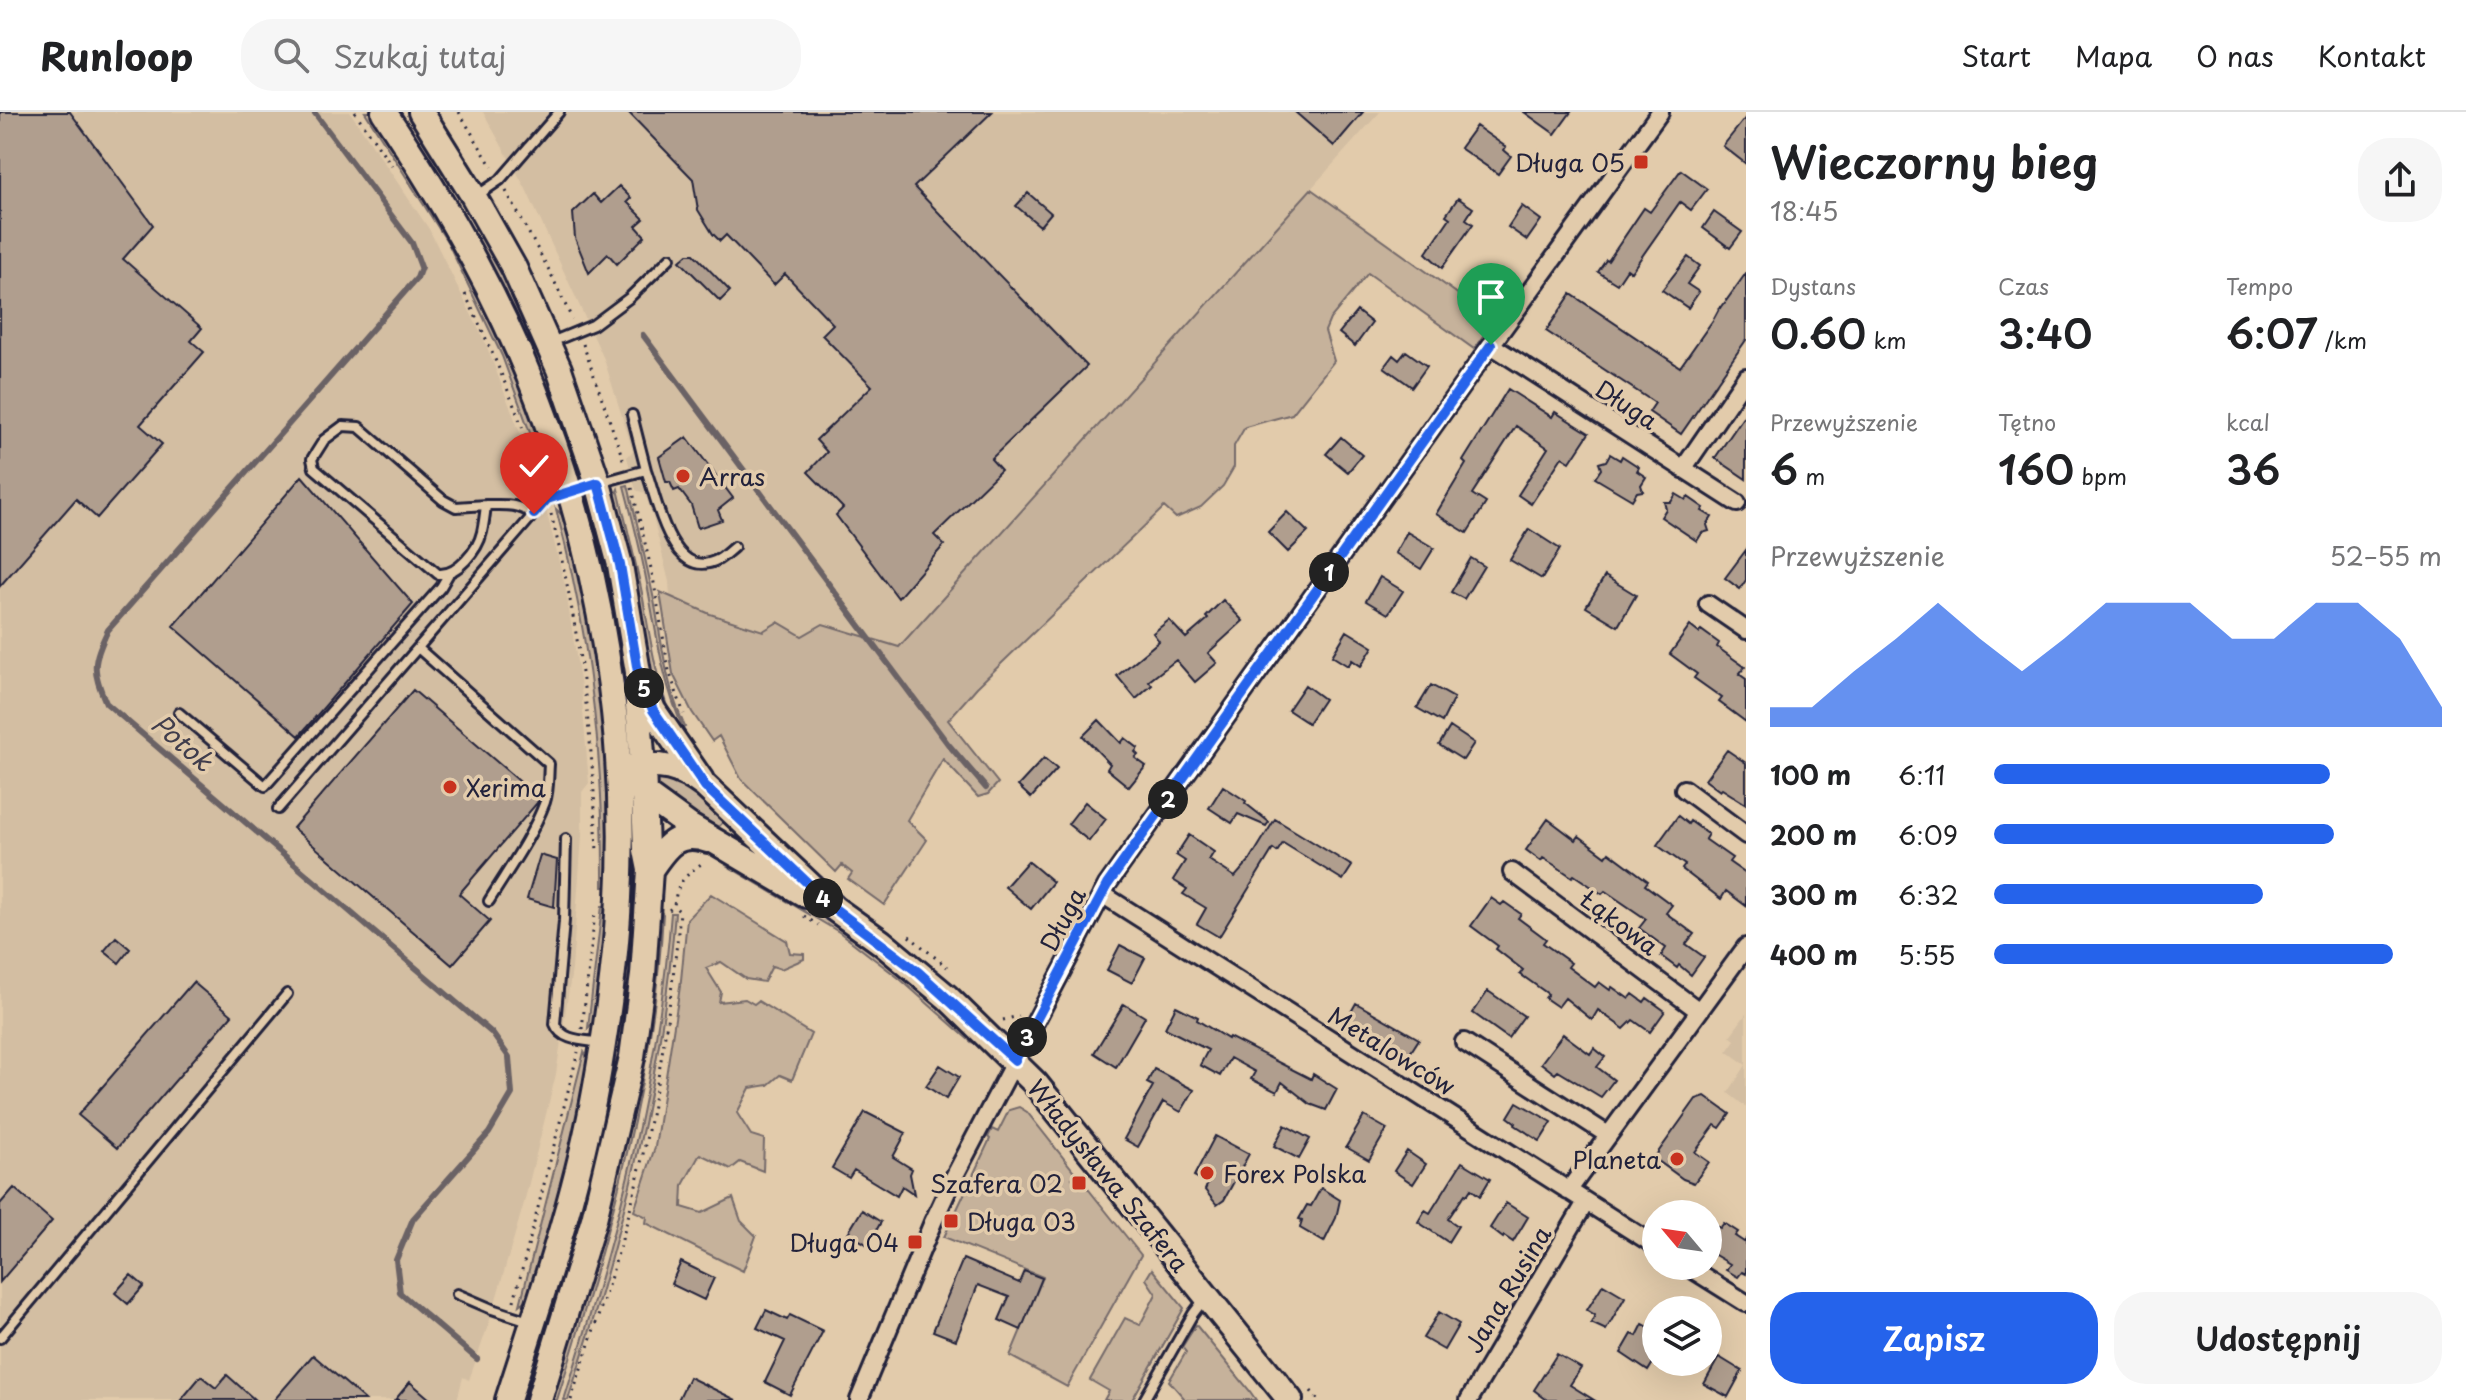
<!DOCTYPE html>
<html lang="pl">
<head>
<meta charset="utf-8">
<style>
  body { margin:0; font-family:"Playpen Sans",sans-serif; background:#f6f6f6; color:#202124; height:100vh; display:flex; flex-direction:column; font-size:30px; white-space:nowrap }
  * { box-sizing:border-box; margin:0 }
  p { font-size:26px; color:#757577 }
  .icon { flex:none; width:44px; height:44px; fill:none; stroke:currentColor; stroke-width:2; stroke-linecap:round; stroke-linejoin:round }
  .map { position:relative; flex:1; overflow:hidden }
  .panel { display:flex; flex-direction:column; background:#fff; width:720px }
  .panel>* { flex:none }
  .needle { width:52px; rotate:299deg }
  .fabs { position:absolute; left:1642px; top:1088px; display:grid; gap:16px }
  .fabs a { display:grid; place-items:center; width:80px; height:80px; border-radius:50%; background:#fff; box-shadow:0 8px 32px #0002; font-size:40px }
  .pin { position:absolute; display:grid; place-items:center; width:68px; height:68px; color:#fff; margin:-82px -34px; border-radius:50% 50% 50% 0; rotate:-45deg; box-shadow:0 0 8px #0007 }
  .pin .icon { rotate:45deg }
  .km { position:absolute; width:40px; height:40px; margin:-20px; border-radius:50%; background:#222; color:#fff; font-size:22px; line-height:40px; text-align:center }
  .round { display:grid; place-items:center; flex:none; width:84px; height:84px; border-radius:32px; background:#f6f6f6 }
  .headline { display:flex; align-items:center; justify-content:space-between; height:136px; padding:0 24px }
  h1 { font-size:44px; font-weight:600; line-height:60px }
  .figures { display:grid; grid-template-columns:repeat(3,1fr); gap:12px; height:136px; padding:8px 24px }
  .figures div { display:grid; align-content:center }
  .figures b { font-size:40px; font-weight:600 }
  .figures small { font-size:22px; font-weight:400 }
  .figures p { font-size:22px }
  .chart { height:224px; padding:16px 24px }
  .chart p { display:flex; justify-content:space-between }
  .chart svg { width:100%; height:144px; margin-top:8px; fill:#2563eb; opacity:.7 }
  .button { display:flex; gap:16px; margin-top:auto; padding:16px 24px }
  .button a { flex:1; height:92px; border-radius:32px; background:#2563eb; color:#fff; font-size:32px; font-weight:600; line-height:92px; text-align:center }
  .button a+a { background:#f6f6f6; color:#202124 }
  ul { padding:0 24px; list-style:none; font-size:26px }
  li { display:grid; grid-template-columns:128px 96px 1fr; align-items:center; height:60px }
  li i { height:20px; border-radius:10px; background:#2563eb }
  header { display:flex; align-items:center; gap:48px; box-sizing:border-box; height:112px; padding:0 40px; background:#fff; border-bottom:2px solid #e0e0e0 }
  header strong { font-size:38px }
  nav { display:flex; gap:44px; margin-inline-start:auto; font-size:28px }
  .search { width:560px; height:72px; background:#f6f6f6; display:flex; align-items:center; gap:20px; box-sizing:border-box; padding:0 28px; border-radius:32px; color:#757577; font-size:30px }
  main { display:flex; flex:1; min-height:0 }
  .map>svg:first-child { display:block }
  .built { fill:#d3bea2 }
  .green { fill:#c6b29b; stroke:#746a6b; stroke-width:2 }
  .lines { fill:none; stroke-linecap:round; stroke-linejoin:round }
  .stream { stroke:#6b6265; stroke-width:6 }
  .building { fill:#b09e8e; stroke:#22223b; stroke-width:2 }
  .lane-casing { stroke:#22223b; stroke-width:14 }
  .street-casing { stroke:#22223b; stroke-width:22 }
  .secondary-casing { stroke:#22223b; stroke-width:30 }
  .path { stroke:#22223b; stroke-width:3; stroke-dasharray:2 6; stroke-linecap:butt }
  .lane { stroke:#e2cbab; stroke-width:8 }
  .street { stroke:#e2cbab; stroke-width:16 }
  .secondary { stroke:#e2cbab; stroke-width:24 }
  .route-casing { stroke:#fff; stroke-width:16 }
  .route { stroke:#2563eb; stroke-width:10 }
  .poi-dot { fill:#c8321e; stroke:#e2cbab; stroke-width:3 }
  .labels { text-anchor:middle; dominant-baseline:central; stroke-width:7; stroke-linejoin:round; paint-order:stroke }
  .poi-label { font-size:24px; fill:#22223b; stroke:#e2cbab; text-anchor:end }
  .street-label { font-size:24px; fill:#22223b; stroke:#e2cbab }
  .water-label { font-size:26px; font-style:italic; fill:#403d4c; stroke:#e2cbab }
</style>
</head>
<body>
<header>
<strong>Runloop</strong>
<div class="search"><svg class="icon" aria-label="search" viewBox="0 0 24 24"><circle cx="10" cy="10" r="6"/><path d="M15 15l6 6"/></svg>Szukaj tutaj</div>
<nav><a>Start</a><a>Mapa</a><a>O nas</a><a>Kontakt</a></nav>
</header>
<main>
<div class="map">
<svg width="1746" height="1288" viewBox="0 0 1746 1288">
  <rect width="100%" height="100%" fill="#e2cbab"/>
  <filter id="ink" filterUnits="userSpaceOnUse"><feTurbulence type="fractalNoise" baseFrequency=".0125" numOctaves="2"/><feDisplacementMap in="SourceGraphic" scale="16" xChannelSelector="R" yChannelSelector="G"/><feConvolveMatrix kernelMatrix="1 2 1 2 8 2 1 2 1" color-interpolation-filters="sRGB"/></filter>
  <g filter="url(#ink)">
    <path class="built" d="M0,0h350l79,117 56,113 54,140 26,103 16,102 8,96 -7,9v44l-10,133 -16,105 -32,129 -34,117 -21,60 -6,-3 -6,23h-457z
      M483,0h897l-481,535 -76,-23 -21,12 -23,-14 -16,9 -53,-17 -40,-18 -1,-14 -15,-61 -9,-28 -9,-3 -9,-33 6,-6 -29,-92 -78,-170z
      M1746,902v93l-18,-14 18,-28 -19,-14 8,-11 -5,-4z"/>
    <path class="green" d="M365,0h8l59,94 73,139 48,127 -5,10 -46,-126 -54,-113z
      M1311,77l183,131 -20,29 -106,-76 -38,46 -5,12 9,30 -42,53 -47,13 -11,19v21l-11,19 -22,21 -25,11 -12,-11 -187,180 -29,33 50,63 -10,11 -10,3 -35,-38 -36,61 20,20 -43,65 -36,-26 4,-6 -10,-8 -6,7 -95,-93 -22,-43 -7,5 -20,-29 -19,-38 -13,-82 50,22 53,17 15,-9 24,14 21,-12 76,23z
      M475,116h4l22,37 47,103 34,105h-7l-103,-240z
      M628,373c9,38 18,77 26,115 8,44 12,86 31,127l-2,1c-20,-45 -26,-91 -35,-139 -6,-34 -15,-69 -24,-103z
      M618,377c8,35 17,69 24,104 9,49 14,92 35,138l-28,-56 -35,-177z
      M556,397l11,11c15,66 31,133 37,200 5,56 5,111 5,167h-6c1,-129 -13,-253 -47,-378z
      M662,663l17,2 46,43 -11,12 -59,-37 -1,-13z
      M728,749c37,21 76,40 111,65 50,35 97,75 140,119l-8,-3 -71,-63 -61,-47 -113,-67z
      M711,782l76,47 3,12 14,1v5l-23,10 -9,-3 -8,16 -18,-3 -25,-17 -15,6 15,24 -2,10 26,-3 9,5 4,-3 53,33 -19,46 -12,-5 -12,10 -18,3 -13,25 14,22 13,4 -1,32 -23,-9 -9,7 -31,-15 -17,31 -1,22 20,6 31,-15 8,23 15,15 -13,35 -97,-48 1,-6 -13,-6 21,-64 26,-167 6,-61z
      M602,794h6l-11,112 -9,10z
      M628,795l11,1 -17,144 -28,131 -65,217h-11z
      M658,796l5,6c-9,167 -56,327 -106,486h-6c31,-104 67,-209 86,-317 10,-57 14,-116 21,-175z
      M671,801h4c-13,168 -55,327 -107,487h-4c51,-162 94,-317 107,-487z
      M584,940l5,9 -24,112 -36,125 -9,7z
      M1019,995l8,5 49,62 -4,4 8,10 5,-3 56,70 -74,132 -57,-31 33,-79 -99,-40 46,-98 -2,-2 4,-8 6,3 11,-22z
      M1152,1157l32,39 -52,92h-28l5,-9 -19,-11 35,-62 15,7 16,-31 -10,-15z
      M1196,1213l53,65 7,10h-73l1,-2 -15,-17 17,-29 -4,-5z"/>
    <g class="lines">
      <path class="stream" d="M314,0l98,131 9,24 -4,11 -309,352c-16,33 -16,40 -2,73l386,330 17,24 3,37 -23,39 -76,86 -17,41 4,33 77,66
        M643,223l305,409 38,44"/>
    </g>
    <path class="building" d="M0,0h70l83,113 -30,34 79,69 -11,13 13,11 -64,73 22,19 -65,74 -21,-19 -76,87z
      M628,0h364l-78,75 173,179 -96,93 10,11 -67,65 10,10 -46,53 -62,-83 7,-7 -35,-36 19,-20 -11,-12 56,-54 -50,-51 11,-11 -48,-50 -11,11 -48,-50 -6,6 -7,-7 -15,-24 -5,-31z
      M1295,0h68l-29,34z
      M1524,0h47l-16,22z
      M1746,5v47l-23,-18z
      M1476,14l30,21 -2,3 7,6 -13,18 -38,-26z
      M1681,58l26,19 -16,21 -11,-8 -49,70 -4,-3 -10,15 -19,-12 8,-12 2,1 36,-53 6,4z
      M619,74l12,12 -4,4 17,17 -8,7 9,10 -28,28 -9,-10 -19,19 -14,-35 -2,-25 20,-19 8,9z
      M1028,81l23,20 -11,13 -24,-20z
      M1458,86l15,10 -7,11 7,5 -31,44 -16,-15 24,-35 -4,-3z
      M1522,94l19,14 -14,20 -19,-13z
      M1714,100l28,20 -12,16 -27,-20z
      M688,142h6l36,37 -10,10 -40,-40z
      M1688,145l12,9 -13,18 12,8 -11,16 -26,-18z
      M1746,161v67l-65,94 -32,-22 6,-9 -109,-72 25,-37 109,73 33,-47 7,-13 1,1z
      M1357,199l15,12 -17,23 -16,-13z
      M1406,239l21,15 -15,21 -28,-20 9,-12 6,5z
      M1508,277l44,28 3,-5 34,21 -19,29 -8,-5 -31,47 -13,-9 30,-47 -32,-22 -44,68 14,9 -19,30 -31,-19 30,-50 -3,-3z
      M1746,301v66l-31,-21z
      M687,325l46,61 -15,12 4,10 -24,8 -7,-23 -12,-16 -5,2 -4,-9h-4l-7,-25z
      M1341,325l21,18 -14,17 -22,-18z
      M1610,342l10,6 2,-4 17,11 -2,4 9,6 -5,8 2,6 -6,1 -5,8 -37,-22 6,-9 -2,-6 7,-2z
      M302,364l111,128 -114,132 -126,-110z
      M1676,382l10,6 2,-3 16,11 -2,3 10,6 -5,8 2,6 -7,2 -5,8 -36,-24 5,-8 -2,-7h7z
      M1287,400l21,20 -20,20 -20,-20z
      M1529,417l31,20 -18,30 -32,-19z
      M1407,420l27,16 -13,21 -26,-16z
      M1746,438v30l-6,9 -15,-11z
      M1471,446l13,8 -20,33 -13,-7z
      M1605,464l31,19 -18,31 -32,-19z
      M1380,465l23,14 -15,23 -22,-13z
      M1223,488l20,21 -35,32 9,10 -22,19 -19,-22 -27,21 3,4 -16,14 -19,-23 42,-35 -6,-8 16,-13 17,18 22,-19 -2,-2z
      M1690,514l9,7 2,-3 18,13 -2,4 28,20 -6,7 7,5v43l-27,-20 3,-4 -28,-20 3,-4 -27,-20z
      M1347,519l26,16 -12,19 -9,-6 -4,6 -16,-10z
      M1305,573l19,14 -16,24 -20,-13z
      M1431,573l23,13 -12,24 -25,-14z
      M413,578l126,108 -2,5 -78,91 31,27 -38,44 -159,-137z
      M1099,608l22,23 4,-5 13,10 -3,4 3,3 -3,3 11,8 -17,21 -22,-18 3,-5 -27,-28z
      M1450,615l24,16 -11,17 -24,-15z
      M1727,638l19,13v41l-24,-15 -2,2 -15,-11z
      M1044,646l13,11 -26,29 -13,-12z
      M1223,674l23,15 -1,2 24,19 -3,4 -28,-12 -6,9 -23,-15z
      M1085,690l21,17 -17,22 -21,-17z
      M1678,704l10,8 2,-3 18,13 -3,5 27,19 -3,4 17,12v32l-20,-15 -5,8 -39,-30 3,-4 -28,-20z
      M1275,707l77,47 -9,14 -60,-37 -6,9 -4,-3 -54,88 -22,-13 9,-16 -23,-14 4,-5 -14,-9 12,-19 -9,-6 13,-20 25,17 -5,8 26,17 15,-17z
      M1548,707l28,21 3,-4 27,20 3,-4 39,29 -3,4 27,20 -6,8 28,21 -8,10 18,13 -13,18 -12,-10 -2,3 -16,-12 5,-8 -27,-20 7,-9 -41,-28 -3,3 -28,-19 -2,2 -16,-11 -13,-8 -2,3 -15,-11z
      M540,743l17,5 -3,47 -27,-8z
      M1028,749l25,21 -22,27 -26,-22z
      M1491,786l10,7 3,-3 17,12 -3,4 28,21 -3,4 28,20 -3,4 27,20 4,-5 11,8 2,-3 17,12 4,-5 11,8 3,-4 18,13 -15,21 -17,-12 -9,9 -26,-19 -6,10 -27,-22 -7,9 -13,-9 3,-4 -28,-20 3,-4 -27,-21 2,-3 -27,-20z
      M116,825l14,12 -11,14 -15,-12z
      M1120,833l25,13 -13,25 -25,-13z
      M193,870l39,33 -115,133 -39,-33z
      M1488,879l36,25 -16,22 -35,-25z
      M1356,891l63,36 -12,19 -61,-37z
      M1124,892l21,13 -29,50 -22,-14z
      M1176,894l22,11 -1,3 31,19 1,-2 82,42 2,-5 24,15 -11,21 -16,-6 -28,-22 -5,10 -26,-13 4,-7 -25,-14 -10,18 -20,-11 8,-15 -43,-22z
      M1563,922l27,20 4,-6 11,9 -8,10 17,13 -13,17 -43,-26 -3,3 -14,-11z
      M940,953l19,12 -13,22 -20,-13z
      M1154,957l40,21 -13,22 -18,-10 -25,45 -14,-8 29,-53 -6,-3z
      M1705,984l25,18 -10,14 -5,-3 -20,27 14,10 -15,21 -11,-4 -29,-21 42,-59z
      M1517,990l35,20 -12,19 -25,-16 1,-2 -8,-6z
      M865,1000l41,21 -13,24 19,12 -2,5 4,20 -12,-8 -5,10 -43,-26 -5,8 -17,-10z
      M1364,1004l23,13 -18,31 -23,-13z
      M1285,1013l25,14 -11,20 -25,-13z
      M1215,1024l34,18 -25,46 -7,5 -12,-15 3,-7 -14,-7z
      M1407,1039l19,13 -13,20 -19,-13z
      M1462,1050l28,17 -10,17 -9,-7 -4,6 -2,-1 -17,25 10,7 -10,16 -30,-20 7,-12 5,3z
      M14,1076l38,33 -52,61v-78z
      M1321,1076l19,12 -4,18 -12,24 -24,-14 2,-8 -3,-1 8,-14 4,1z
      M1506,1091l22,14 -15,25 -9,-6 -1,2 -13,-10z
      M862,1098l19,12 -13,23 -20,-12z
      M1708,1108l12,8 4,-5 14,9 -3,4 9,6 2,-2v34l-4,-2 -4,5 -12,-7 4,-6 -22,-13z
      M963,1147l56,24 5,-12 18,7 -21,52 -22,-10 10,-23 -31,-12 -22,55 -23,-9z
      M681,1150l33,16 -10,22 -33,-16z
      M131,1163l13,11 -16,18 -13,-11z
      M1603,1172l22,13 -19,33 -15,-7 4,-8 -8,-5z
      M766,1198l21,10 3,-5 33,16 -33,64 -25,-13 20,-41 -28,-13z
      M1439,1200l20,12 -15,26 -21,-12z
      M1643,1212l13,7v27l-8,13 -27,-18 11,-19 5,2z
      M1557,1242l24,14 -11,17 24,15h-47l-13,-10z
      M313,1243l52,45h-91z
      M1719,1245l23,14 -14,26 -24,-13z
      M227,1263l28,25h-74l20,-24 15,12z
      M689,1265l47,23h-58z
      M410,1270l21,18h-36z"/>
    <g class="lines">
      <defs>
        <path id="lane" d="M478,83l22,-15 59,-68
          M549,231l44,-18 36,-27 41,-40
          M632,303l14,55
          M599,371l47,-13c11,29 26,115 73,89 5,-3 10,-8 15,-12
          M486,393c-1,9 -2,18 -4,27 -4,18 -25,44 -44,42l-124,-106 -2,-9 12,-19 19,-14 16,1 84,73 13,7 30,-2c23,0 27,-2 48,9
          M418,536l131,116c-1,13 0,26 -4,38 -13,35 -37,68 -56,99
          M179,601l86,73 176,-199 7,-12
          M278,697l269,-310 20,-6
          M566,727l-2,82 -9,103c7,18 30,16 47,19
          M457,1182l35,15 40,13
          M0,1226l287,-344
          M1144,1288l49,-86 12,-16"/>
        <path id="street" d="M1491,233l246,158
          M1683,357l63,-92
          M1708,492l38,26
          M1684,677l62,46
          M1512,760l187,139
          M1102,782l554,352
          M1464,930l144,93
          M1568,1079l178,-244
          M1687,1154l59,37
          M859,1288l74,-178 20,-43 154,-294 384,-540 169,-233
          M1469,1288l117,-198"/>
        <path id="secondary" d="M384,0c64,96 122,197 161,306 56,151 83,318 74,480 -3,63 -12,126 -23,188 -19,107 -55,211 -88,314
          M421,0l53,85 40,71 45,101 39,114 22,82 18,107v34l5,59 3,85 4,20 -7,105 -11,82 -38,162 -55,181
          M643,573l10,25 48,70
          M628,656c32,-6 52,-1 77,18l130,123 46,33 66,55 88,86 255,317
          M638,677l51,37 117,69
          M650,758c16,-24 27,-40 58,-30"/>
      </defs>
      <use href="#lane" class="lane-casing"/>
      <use href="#street" class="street-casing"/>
      <use href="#secondary" class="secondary-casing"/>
      <path class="path" d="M355,0l37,54
        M459,0l33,55
        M506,79l44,81 22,47
        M465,182c31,63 56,127 79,193
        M583,232l41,118
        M632,376l21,89 16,94 15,43
        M551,402c29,115 42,222 46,340
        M669,798l5,-4c3,-25 11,-30 31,-45
        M804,804l14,9
        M909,824l38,31
        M1003,908l16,-4
        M582,917l13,-116
        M514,1189l64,-249
        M1311,1279l7,9
        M571,1288c18,-58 39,-116 55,-175 27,-103 44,-207 54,-313l-6,-6"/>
      <use href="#lane" class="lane"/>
      <use href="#street" class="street"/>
      <use href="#secondary" class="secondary"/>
    </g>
  </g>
  <g class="lines" filter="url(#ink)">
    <defs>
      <path id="route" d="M534,402l13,-15 51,-16 22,82 18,107 15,38 52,76 130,123 83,63 97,88 92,-175 384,-540"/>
    </defs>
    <use href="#route" class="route-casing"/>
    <use href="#route" class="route"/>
  </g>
  <g class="poi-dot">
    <rect x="1633" y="42" width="16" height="16" rx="4"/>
    <circle cx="683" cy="364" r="8"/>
    <circle cx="450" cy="675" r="8"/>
    <circle cx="1677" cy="1047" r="8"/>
    <circle cx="1207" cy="1061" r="8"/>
    <rect x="1071" y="1063" width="16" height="16" rx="4"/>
    <rect x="943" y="1101" width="16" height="16" rx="4"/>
    <rect x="907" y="1122" width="16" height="16" rx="4"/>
  </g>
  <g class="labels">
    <g class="poi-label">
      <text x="1625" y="50">Długa 05</text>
      <text x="699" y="364" text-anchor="start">Arras</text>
      <text x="466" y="675" text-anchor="start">Xerima</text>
      <text x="1661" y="1047">Planeta</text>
      <text x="1223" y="1061" text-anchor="start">Forex Polska</text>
      <text x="1063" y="1071">Szafera 02</text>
      <text x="967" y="1109" text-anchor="start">Długa 03</text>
      <text x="899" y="1130">Długa 04</text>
    </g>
    <g class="street-label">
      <text transform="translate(1627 292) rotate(33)">Długa</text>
      <text transform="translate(1062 807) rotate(-62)">Długa</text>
      <text transform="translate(1620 810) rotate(37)">Łąkowa</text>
      <text transform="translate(1392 938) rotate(32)">Metalowców</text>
      <text transform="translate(1109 1063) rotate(51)">Władysława Szafera</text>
      <text transform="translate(1507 1177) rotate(-59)">Jana Rusina</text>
    </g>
    <g class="water-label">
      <text transform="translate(183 630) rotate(41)">Potok</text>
    </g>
  </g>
</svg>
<div class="fabs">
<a><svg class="needle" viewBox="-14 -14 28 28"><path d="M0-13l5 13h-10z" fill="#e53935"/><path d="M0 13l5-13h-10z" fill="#757577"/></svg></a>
<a><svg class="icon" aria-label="layers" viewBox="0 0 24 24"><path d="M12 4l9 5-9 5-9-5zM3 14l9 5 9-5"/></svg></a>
</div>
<div class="pin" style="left:1491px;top:233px;background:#1e9e55"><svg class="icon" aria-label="arrive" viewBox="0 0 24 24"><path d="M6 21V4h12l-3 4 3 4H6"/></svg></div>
<div class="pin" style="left:534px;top:402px;background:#d93025"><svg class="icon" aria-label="check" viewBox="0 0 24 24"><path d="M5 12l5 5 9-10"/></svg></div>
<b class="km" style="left:1329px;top:460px">1</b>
<b class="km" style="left:1168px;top:687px">2</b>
<b class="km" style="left:1027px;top:925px">3</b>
<b class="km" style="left:823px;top:786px">4</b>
<b class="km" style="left:644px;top:576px">5</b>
</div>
<section class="panel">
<div class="headline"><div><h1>Wieczorny bieg</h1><p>18:45</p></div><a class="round"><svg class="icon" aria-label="share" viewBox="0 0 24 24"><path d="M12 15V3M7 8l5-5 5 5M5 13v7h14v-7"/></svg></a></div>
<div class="figures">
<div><p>Dystans</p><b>0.60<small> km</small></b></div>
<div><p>Czas</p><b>3:40</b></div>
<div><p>Tempo</p><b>6:07<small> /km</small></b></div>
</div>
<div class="figures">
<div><p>Przewyższenie</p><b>6<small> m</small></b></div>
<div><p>Tętno</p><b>160<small> bpm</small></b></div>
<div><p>kcal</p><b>36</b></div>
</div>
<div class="chart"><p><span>Przewyższenie</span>52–55 m</p>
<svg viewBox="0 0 160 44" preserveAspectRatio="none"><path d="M0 44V38L10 38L20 27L30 17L40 6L50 17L60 27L70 17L80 6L90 6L100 6L110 17L120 17L130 6L140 6L150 17L160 38V44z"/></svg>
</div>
<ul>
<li><b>100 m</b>6:11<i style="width:75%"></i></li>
<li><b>200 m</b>6:09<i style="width:76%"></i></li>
<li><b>300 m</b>6:32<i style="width:60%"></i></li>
<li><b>400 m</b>5:55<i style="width:89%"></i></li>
</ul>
<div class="button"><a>Zapisz</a><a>Udostępnij</a></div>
</section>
</main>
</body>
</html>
